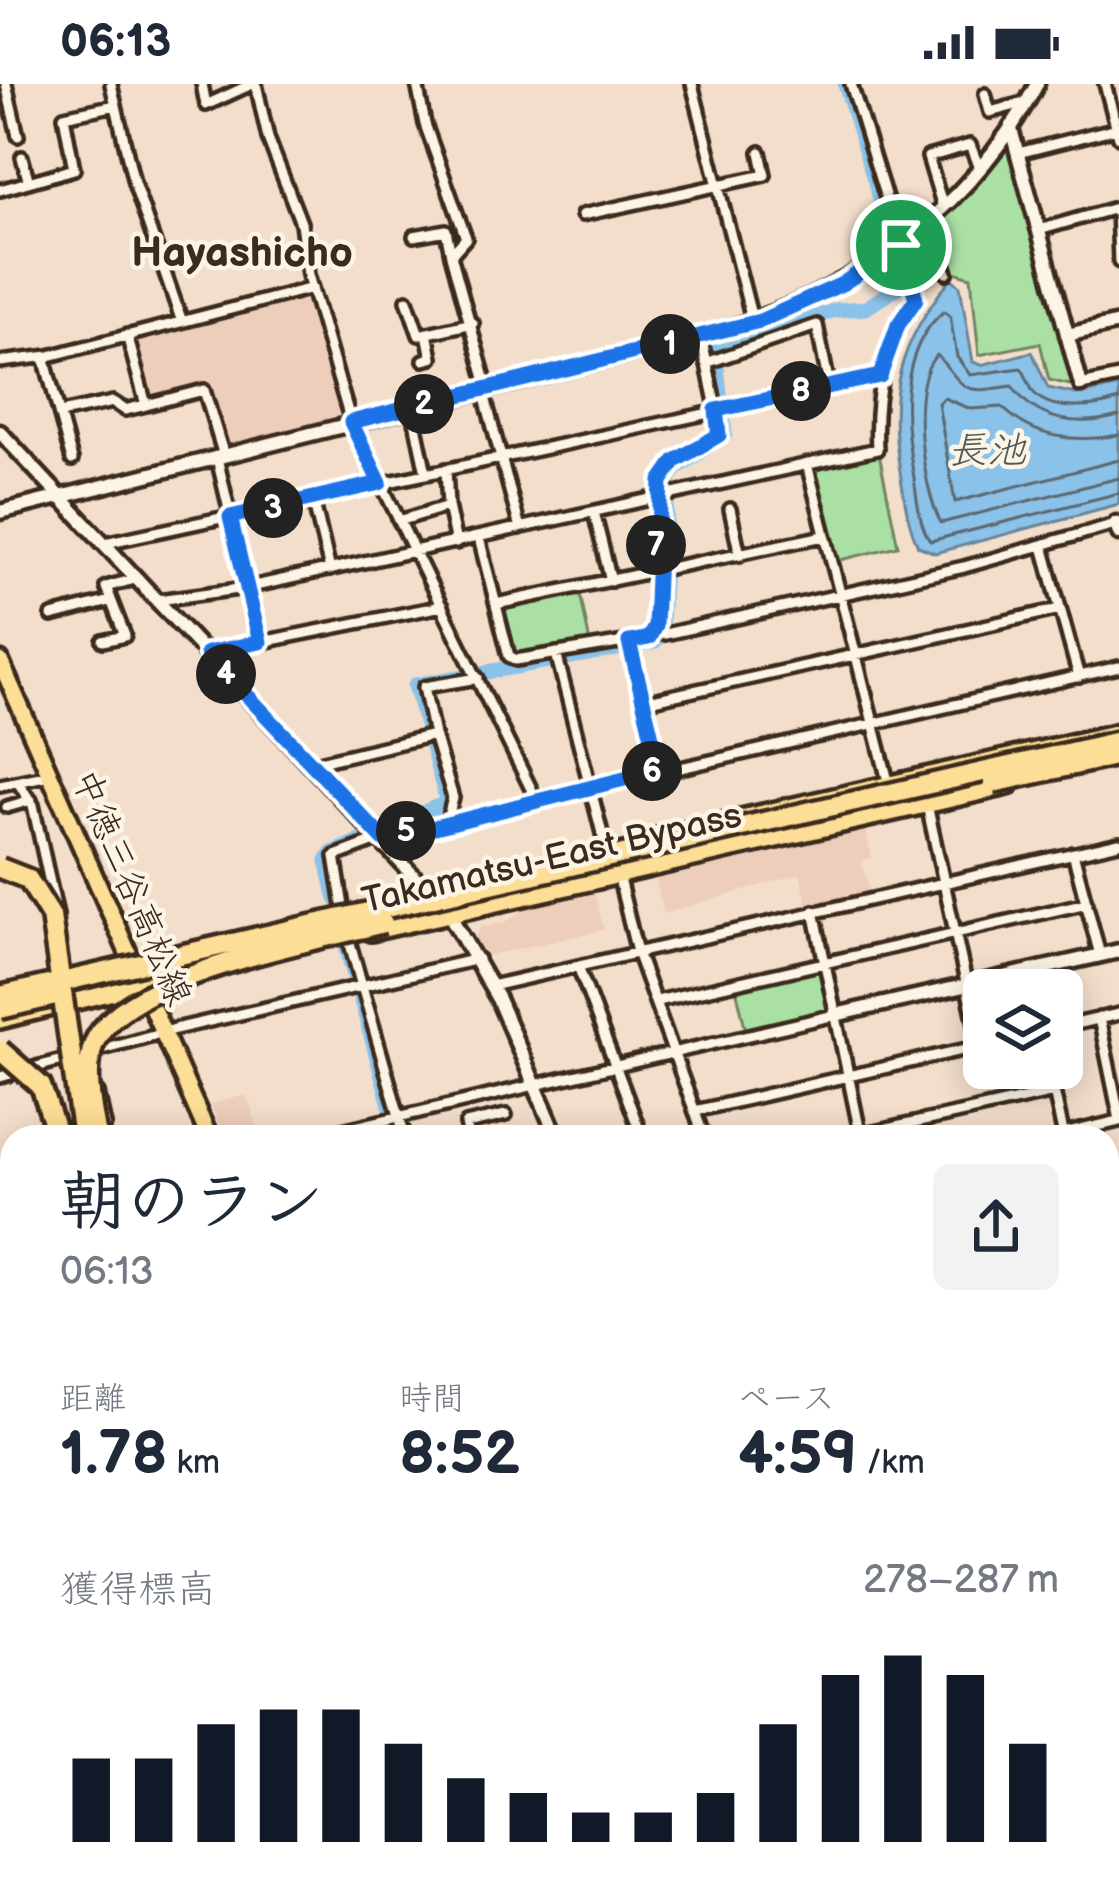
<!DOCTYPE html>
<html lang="ja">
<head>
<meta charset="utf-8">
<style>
  body { margin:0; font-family:"Balsamiq Sans","Klee One",sans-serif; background:#f2f2f3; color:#1f2937; height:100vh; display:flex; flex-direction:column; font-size:45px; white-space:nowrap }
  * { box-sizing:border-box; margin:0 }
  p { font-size:39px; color:#747a83 }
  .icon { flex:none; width:66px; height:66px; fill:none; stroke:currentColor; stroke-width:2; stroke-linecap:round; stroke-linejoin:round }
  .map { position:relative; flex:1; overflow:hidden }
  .details { position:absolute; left:0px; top:1041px; width:1119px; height:771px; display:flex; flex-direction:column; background:#fff; border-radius:36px 36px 0 0; box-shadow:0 6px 30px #0003 }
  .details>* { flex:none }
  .controls { position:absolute; left:963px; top:885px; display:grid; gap:24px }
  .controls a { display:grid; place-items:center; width:120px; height:120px; border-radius:18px; background:#fff; box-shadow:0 6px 30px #0003; font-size:60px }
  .pin { position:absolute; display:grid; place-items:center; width:102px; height:102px; color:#fff; margin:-51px; border:6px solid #fff; border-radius:50%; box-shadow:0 3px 12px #0007 }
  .km { position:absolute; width:60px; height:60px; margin:-30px; border-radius:50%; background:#222; color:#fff; font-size:33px; line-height:60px; text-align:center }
  .round { display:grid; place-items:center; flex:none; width:126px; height:126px; border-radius:18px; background:#f2f2f3 }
  .overview { display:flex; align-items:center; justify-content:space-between; height:204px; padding:0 60px }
  h1 { font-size:66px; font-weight:600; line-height:90px }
  .figures { display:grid; grid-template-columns:repeat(3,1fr); gap:18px; height:204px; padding:12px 60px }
  .figures div { display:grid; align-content:center }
  .figures b { font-size:60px; font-weight:600 }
  .figures small { font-size:33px; font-weight:400 }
  .figures p { font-size:33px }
  .chart { height:336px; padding:24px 60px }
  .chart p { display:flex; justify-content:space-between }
  .chart svg { width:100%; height:216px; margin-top:12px; stroke:#111827; stroke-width:6 }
  .status { display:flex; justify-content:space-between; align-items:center; height:84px; padding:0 60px; background:#fff; direction:ltr }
  .status svg { height:33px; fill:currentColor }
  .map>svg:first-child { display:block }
  .built { fill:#edceba }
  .green { fill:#aae0a3; stroke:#728560; stroke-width:3 }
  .water { fill:#8bc2e9; stroke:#6b8598; stroke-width:3 }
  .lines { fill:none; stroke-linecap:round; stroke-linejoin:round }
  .shore { stroke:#5b676f; stroke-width:3 }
  .river { stroke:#8bc2e9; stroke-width:15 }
  .minor-casing { stroke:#3b2a1e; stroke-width:18 }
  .tertiary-casing { stroke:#3b2a1e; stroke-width:21 }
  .primary-casing { stroke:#3b2a1e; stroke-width:24 }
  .trunk-casing { stroke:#3b2a1e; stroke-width:24 }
  .minor { stroke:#fcf5e5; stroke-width:9 }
  .tertiary { stroke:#fcf5e5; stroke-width:12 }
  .primary { stroke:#fdde96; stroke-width:15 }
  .trunk { stroke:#fdde96; stroke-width:15 }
  .motorway-bridge-casing { stroke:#3b2a1e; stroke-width:27; stroke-linecap:butt }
  .motorway-bridge { stroke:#fdde96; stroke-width:18 }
  .route-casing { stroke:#fff; stroke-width:24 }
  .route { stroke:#1a73e8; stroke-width:15 }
  .labels { text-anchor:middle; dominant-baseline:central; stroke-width:9; stroke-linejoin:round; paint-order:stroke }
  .street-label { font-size:36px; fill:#3b2a1e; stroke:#fcf5e5 }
  .water-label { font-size:39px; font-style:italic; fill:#53585b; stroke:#fcf5e5 }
  .quarter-label { font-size:42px; font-weight:bold; fill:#3b2a1e; stroke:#fcf5e5 }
</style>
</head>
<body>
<div class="status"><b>06:13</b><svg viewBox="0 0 49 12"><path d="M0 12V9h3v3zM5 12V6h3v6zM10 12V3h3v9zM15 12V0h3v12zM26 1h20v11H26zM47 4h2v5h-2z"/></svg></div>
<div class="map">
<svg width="1119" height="1810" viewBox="0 0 1119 1810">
  <rect width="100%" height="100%" fill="#f3decc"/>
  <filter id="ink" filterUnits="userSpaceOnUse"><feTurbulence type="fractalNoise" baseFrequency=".00833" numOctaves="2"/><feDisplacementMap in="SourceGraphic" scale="24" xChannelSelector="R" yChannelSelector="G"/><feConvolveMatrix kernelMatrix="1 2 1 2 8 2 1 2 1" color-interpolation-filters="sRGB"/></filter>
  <g filter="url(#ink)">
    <path class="built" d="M308,209l34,113 -6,14 -110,30 -21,-65 -57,16 -18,-64 46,-14 4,7 14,-3z
      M866,747l6,27 -10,3 8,33 -62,14 -8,-34 -137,40 -7,-34z
      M595,810l9,36 -118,26 -11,-18 5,-10 25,-6 22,-14z
      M247,1011l14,42h-36l-15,-33z"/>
    <path class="green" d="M1008,62l66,240 -25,-6 -9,-37 -61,12 -8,-78 -23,-7 -13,-45z
      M879,370l19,92 -61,15 -24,-90z
      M580,509l10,50 -74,12 -13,-48z
      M820,886l9,42 -83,19 -10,-43z"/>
    <path class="water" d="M951,194l9,8 13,76 8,3 51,-13 16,36 32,7 39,-9v118l-184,49 -17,-7c-11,-23 -14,-50 -18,-75 -14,-84 0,-127 51,-193z
      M1119,1310v263l-12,1v-262z"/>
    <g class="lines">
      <path class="shore" d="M1119,316c-22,8 -67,13 -85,-7 -6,-8 -7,-18 -13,-25l-51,7 -13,-18 -7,-41 -6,-5c-48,41 -40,112 -30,167 3,20 5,47 16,63l189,-48
        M1119,332c-42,11 -82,6 -107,-30 -52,8 -44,5 -75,-31 -30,27 -14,136 4,168l178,-45
        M1119,351c-44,8 -85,4 -117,-28l-31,2 -27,-11 -6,5 17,99 164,-42"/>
      <path class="river" d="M845,0l41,134
        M336,815l-9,-39 5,-7 115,-51 -32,-117 240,-43 6,-17 7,-145 10,-13 47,-32 -10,-85 121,-40 30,-2 38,-25 -7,-27
        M347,866l52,187
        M1107,1287l12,5"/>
      <defs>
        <path id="minor" d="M6,0l12,52
          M111,0l23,99 47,136
          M202,0l4,21 46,-21
          M256,0l12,54 33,85 7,52 43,147 185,377
          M417,0l8,40 41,114 -15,17 37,134
          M692,0l61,239
          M1105,0l14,53
          M985,10l5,18 37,-10
          M1018,69l99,-25
          M22,73l6,22
          M0,106l74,-21 -10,-53 52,-11
          M943,123l-15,-50 42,-12 9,23
          M1117,124l2,54
          M582,131l183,-40 -5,-23
          M931,137l16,52
          M1039,146l80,-23
          M414,152l32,-6 5,25
          M407,216l12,35 54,-12
          M127,251l19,70 58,-15 20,66
          M424,276l8,-2 -5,-25
          M0,278l49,-6
          M706,279l111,-38 12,60
          M1081,301l38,-8
          M483,306l37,138
          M412,323l14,66
          M61,329l52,-11 12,8 21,-5
          M217,374l43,184
          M72,376l-27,-99 4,-5 263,-68
          M807,380l82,321
          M313,415l17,71
          M448,422l8,37
          M730,425l10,46
          M594,428l17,69
          M399,437l49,-15 -2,-37
          M479,454l30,118 7,4 133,-22 6,-12 6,-145 14,-20 46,-30 -20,-95
          M105,459l776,-167
          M1043,462l36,131
          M158,516l88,-12 631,-139c-3,-57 7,-103 40,-150l-66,-215
          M496,520l328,-68
          M52,532l58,-15
          M652,549l13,1 299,-67 155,-44
          M103,557l22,-5 -19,-49 32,-9
          M629,558l31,127
          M207,569l235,-47
          M556,569l50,196
          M644,618l416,-93
          M434,651l19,63 -6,23
          M311,680l123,-29 -10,-48 54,-9
          M19,700l14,21 24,110
          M0,701l50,-10
          M927,721l53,241
          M7,723l24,-7
          M1073,769l27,102
          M618,791l19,77 67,185
          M814,827l47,226
          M344,829l-9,-57 59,-22 725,-167
          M348,853l57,200
          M578,882l64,171
          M491,902l628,-143
          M657,917l430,-98
          M1099,934l20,97
          M1062,943l57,-13
          M1049,984l15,69
          M0,993l175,-48 303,-70
          M695,1027l289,-66
          M1064,1050l55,-13
          M54,1052l51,-11 -7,-32
          M312,1053l523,-122
          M469,1053l-3,-13 40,-9
          M851,1053l203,-45
          M0,1143l12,30
          M1107,1188l12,-3
          M1107,1254l12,-3
          M0,1275l12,-3
          M0,1289l12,23
          M0,1382l12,-4
          M0,1402l12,-3
          M0,1493l6,16
          M0,1561l12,-2
          M0,1705l12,-5
          M1107,1726l12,-3
          M0,1742v14
          M1107,1793l12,-3
          M38,1800l3,10
          M103,1800l3,10
          M252,1800l3,10
          M281,1800l3,10
          M312,1800l3,10
          M410,1800l3,10
          M447,1800l2,10
          M475,1800l2,10
          M587,1800l3,10
          M682,1800l3,10
          M701,1800l2,10
          M961,1800l3,10
          M1095,1800l3,10
          M339,1810l10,-3
          M718,1810l52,-10
          M1037,1810l39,-10"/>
        <path id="tertiary" d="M1011,45l70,256
          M1067,251l52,-12
          M0,348l449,482 49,85 59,138
          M0,428l701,-176c144,-38 265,-118 336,-252
          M1116,439l3,10
          M835,931l284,-64
          M1107,1122l12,-3
          M1107,1641l12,-3
          M874,1800l4,10
          M143,1810l37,-10"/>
        <path id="primary" d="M0,577l209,476
          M535,1800l4,10"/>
        <path id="trunk" d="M640,757l479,-109
          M371,848l637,-146
          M0,936l178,-44"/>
      </defs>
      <use href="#minor" class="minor-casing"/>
      <use href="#tertiary" class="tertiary-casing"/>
      <use href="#primary" class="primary-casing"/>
      <use href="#trunk" class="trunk-casing"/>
      <use href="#minor" class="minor"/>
      <use href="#tertiary" class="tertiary"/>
      <use href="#primary" class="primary"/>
      <use href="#trunk" class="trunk"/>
      <defs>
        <path id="motorway-bridge" d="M993,699l126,-28
          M0,784l28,11 23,37 32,221
          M0,912l1119,-255
          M0,925l60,-14
          M0,966l41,36 17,51
          M97,1053c-5,-28 -13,-64 -4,-91 23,-70 224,-105 290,-123"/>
      </defs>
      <use href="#motorway-bridge" class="motorway-bridge-casing"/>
      <use href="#motorway-bridge" class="motorway-bridge"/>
    </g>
  </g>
  <g class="lines" filter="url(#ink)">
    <defs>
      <path id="route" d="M901,161l15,54 -18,26 -18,51 -164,34 3,25 -44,26 -14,20 -6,145 -6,12 -20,4 31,128 -276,70 -177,-187 53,-11 -30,-125 150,-34 -29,-61 409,-101 82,-37z"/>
    </defs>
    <use href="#route" class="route-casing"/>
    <use href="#route" class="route"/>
  </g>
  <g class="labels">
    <g class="street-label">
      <text transform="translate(552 775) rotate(-13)">Takamatsu-East Bypass</text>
      <text transform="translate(131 804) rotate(67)">中徳三谷高松線</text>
    </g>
    <g class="water-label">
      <text x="987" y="367">長池</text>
    </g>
    <g class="quarter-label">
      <text x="242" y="169">Hayashicho</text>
    </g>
  </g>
</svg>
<div class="controls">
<a><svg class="icon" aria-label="layers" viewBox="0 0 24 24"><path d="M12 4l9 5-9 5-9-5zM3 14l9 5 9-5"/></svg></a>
</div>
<div class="pin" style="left:901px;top:161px;background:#1e9e55"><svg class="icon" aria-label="arrive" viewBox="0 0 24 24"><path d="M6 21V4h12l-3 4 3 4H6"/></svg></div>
<b class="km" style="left:670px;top:260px">1</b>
<b class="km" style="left:424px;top:320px">2</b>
<b class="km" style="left:273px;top:424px">3</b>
<b class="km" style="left:226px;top:590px">4</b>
<b class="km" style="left:406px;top:747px">5</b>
<b class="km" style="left:652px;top:687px">6</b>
<b class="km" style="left:656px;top:461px">7</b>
<b class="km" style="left:801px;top:307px">8</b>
<section class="details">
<div class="overview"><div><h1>朝のラン</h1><p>06:13</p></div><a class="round"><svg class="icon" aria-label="share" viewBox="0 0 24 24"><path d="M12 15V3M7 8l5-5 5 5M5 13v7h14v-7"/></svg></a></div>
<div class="figures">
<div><p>距離</p><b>1.78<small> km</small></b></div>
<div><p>時間</p><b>8:52</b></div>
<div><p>ペース</p><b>4:59<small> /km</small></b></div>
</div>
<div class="chart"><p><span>獲得標高</span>278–287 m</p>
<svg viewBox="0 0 160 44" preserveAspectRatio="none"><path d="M5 44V27M15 44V27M25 44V20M35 44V17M45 44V17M55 44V24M65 44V31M75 44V34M85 44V38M95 44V38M105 44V34M115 44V20M125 44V10M135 44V6M145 44V10M155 44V24"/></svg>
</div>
</section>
</div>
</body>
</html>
